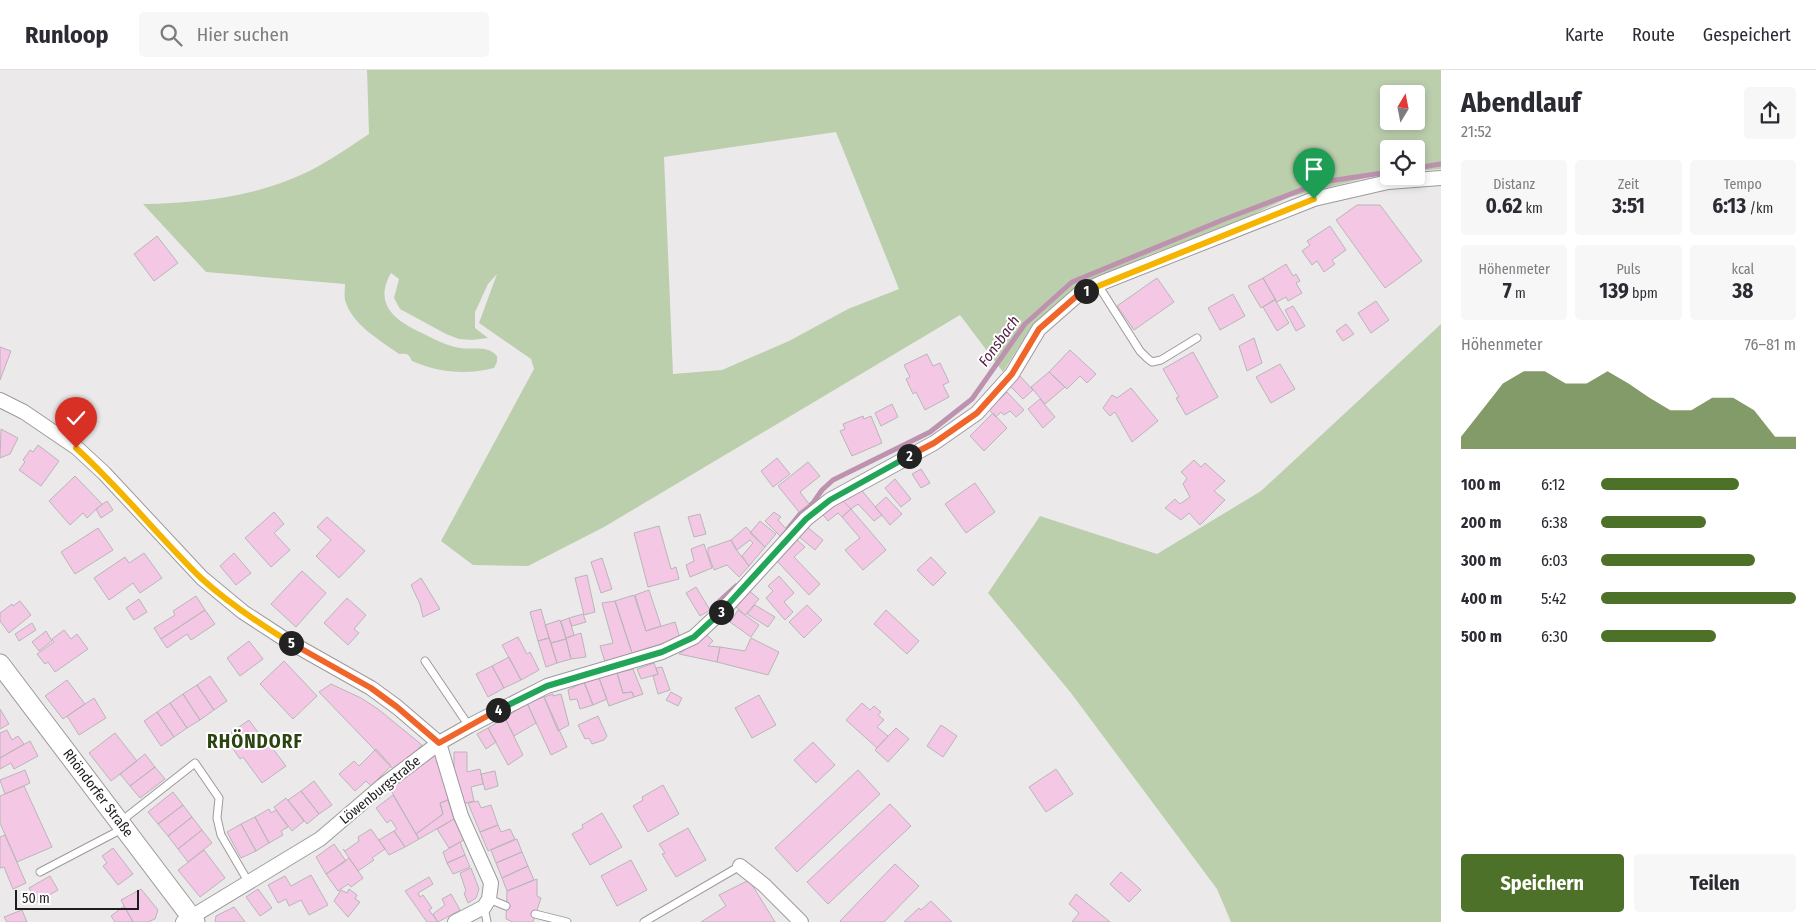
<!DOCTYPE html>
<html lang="de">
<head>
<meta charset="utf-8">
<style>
  body { margin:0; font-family:"Fira Sans Condensed",sans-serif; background:#f7f7f7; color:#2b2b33; height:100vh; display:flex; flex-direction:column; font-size:19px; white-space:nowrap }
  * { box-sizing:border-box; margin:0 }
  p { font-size:16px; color:#7c7c81 }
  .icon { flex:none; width:28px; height:28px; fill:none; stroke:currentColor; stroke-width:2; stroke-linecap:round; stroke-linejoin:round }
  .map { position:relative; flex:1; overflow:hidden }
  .side { display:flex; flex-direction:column; background:#fff; width:375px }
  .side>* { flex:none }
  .needle { width:32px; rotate:10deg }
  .tools { position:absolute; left:1380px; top:15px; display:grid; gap:10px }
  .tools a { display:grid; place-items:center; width:45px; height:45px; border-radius:5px; background:#fff; box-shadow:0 2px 8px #0003; font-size:25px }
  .scale { position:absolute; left:15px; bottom:12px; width:124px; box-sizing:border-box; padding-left:5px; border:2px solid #1e1d1e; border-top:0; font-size:14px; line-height:18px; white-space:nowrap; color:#1e1d1e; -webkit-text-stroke:4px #fff; paint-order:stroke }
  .pin { position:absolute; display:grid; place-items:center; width:42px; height:42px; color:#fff; margin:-51px -21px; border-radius:50% 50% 50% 0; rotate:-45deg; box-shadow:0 0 5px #0007 }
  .pin .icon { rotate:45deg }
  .km { position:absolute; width:25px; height:25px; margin:-12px; border-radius:50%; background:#222; color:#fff; font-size:14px; line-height:25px; text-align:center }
  .round { display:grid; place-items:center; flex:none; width:52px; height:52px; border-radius:5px; background:#f7f7f7 }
  .summary { display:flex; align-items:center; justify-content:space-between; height:85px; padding:0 20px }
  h1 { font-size:28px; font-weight:700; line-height:38px }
  .metrics { display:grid; grid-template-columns:repeat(3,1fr); gap:8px; height:85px; padding:5px 20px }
  .metrics div { display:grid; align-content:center; border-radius:5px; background:#f7f7f7; text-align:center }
  .metrics b { font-size:21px; font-weight:700 }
  .metrics small { font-size:14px; font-weight:400 }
  .metrics p { font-size:14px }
  .chart { height:140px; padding:10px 20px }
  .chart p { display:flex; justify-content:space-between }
  .chart svg { width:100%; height:90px; margin-top:5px; fill:#4e7129; opacity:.7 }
  .action { display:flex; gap:10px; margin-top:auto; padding:10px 20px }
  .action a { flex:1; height:58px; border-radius:5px; background:#4e7129; color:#fff; font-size:20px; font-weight:700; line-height:58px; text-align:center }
  .action a+a { background:#f7f7f7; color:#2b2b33 }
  ul { padding:0 20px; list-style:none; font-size:16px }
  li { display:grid; grid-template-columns:80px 60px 1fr; align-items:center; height:38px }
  li i { height:12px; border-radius:6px; background:#4e7129 }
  header { display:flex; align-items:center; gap:30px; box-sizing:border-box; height:70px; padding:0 25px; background:#fff; border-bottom:1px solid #e1e1e2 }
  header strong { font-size:24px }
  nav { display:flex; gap:28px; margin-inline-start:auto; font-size:18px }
  .search { width:350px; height:45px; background:#f7f7f7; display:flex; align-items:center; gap:12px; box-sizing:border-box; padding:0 18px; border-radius:5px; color:#7c7c81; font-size:19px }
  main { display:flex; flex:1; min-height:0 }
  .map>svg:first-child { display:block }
  .green { fill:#bccfad; fill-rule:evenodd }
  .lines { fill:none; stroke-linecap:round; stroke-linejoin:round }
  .stream { stroke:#bd92af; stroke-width:5 }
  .building { fill:#f4c7e5; stroke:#b9b6b8 }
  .service-casing { stroke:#9d9a9c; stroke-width:9 }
  .minor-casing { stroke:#9d9a9c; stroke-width:16 }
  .secondary-casing { stroke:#9d9a9c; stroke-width:21 }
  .service { stroke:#fff; stroke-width:7 }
  .minor { stroke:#fff; stroke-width:14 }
  .secondary { stroke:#fff; stroke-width:19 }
  .split-1-casing { stroke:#fff; stroke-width:10 }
  .split-2-casing { stroke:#fff; stroke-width:10 }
  .split-3-casing { stroke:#fff; stroke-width:10 }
  .split-4-casing { stroke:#fff; stroke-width:10 }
  .split-5-casing { stroke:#fff; stroke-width:10 }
  .split-6-casing { stroke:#fff; stroke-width:10 }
  .split-1 { stroke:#f5b400; stroke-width:6 }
  .split-2 { stroke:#f0652b; stroke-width:6 }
  .split-3 { stroke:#22a559; stroke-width:6 }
  .split-4 { stroke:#22a559; stroke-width:6 }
  .split-5 { stroke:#f0652b; stroke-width:6 }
  .split-6 { stroke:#f5b400; stroke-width:6 }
  .labels { text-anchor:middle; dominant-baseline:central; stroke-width:4; stroke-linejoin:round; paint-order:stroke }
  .street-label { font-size:14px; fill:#1e1d1e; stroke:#fff }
  .water-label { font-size:15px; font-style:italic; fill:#531e45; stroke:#fff }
  .district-label { font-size:19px; font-weight:bold; letter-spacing:1px; fill:#2c4412; stroke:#fff }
</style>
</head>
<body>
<header>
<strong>Runloop</strong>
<div class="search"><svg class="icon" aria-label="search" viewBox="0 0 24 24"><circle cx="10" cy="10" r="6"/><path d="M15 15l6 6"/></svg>Hier suchen</div>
<nav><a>Karte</a><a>Route</a><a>Gespeichert</a></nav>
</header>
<main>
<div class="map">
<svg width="1441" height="852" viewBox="0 0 1441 852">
  <rect width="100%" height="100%" fill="#ece9eb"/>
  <path class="green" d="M367,0h1074v99l-25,2v-22h-27v23l-99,25 -61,29 -80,29 -72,33 -47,41 -27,43 -43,-57 -356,212 -76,39 -55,-1 -32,-24 93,-172 -3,-10 -52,-36 18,-49 -9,10 -13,28v16l13,10 -16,2 -13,-1 -13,-5 -46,-25 -6,-11 5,-19 -8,-6c-19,33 7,49 33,61 12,6 23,12 36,14 13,2 28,-3 37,8v6l-3,6c-28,7 -55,5 -82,-7 -3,-7 -5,-8 -13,-7 -19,-14 -47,-29 -54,-54 -1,-5 0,-11 0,-16l-139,-12 -63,-68c60,-1 120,-8 174,-37 18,-10 35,-22 52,-33zM1389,24h27v27h-27zM836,62l63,157 -51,20 -59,32 -67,29 -49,4 -9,-217z
    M1441,254v598h-210l-14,-33 -146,-196 -83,-100 52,-77 117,38 104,-63z"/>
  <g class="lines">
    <path class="stream" d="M1416,98l25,-4
      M782,466l18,-22 13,-11 9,-13 11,-10 97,-48 42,-33 53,-75 47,-42 153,-63 97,-37 67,-10
      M713,537l23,-21"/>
  </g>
  <path class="building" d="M1357,135h23l42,56 -37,27 -49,-68z
    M1330,156l16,24 -14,10 3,4 -11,8 -7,-11 -5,4 -10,-14 8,-6 -3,-4z
    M157,166l21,27 -24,18 -20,-27z
    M1286,194l7,12 3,-2 4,7 -4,2 6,10 -14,8 -2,-4 -9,5 -14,-24z
    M1157,208l17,24 -40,28 -17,-24z
    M1263,208l12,21 -14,9 -13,-22z
    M1233,224l12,22 -25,14 -12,-22z
    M1275,230l14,23 -12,8 -14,-24z
    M1376,231l13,19 -18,13 -13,-20z
    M1293,236l12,20 -9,5 -11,-21z
    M1346,254l8,10 -11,7 -7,-10z
    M1254,268l8,25 -15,8 -8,-25z
    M0,277l11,4 -11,29z
    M1070,280l26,24 -9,9 -7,-7 -13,13 -18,-17z
    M1193,282l25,45 -32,18 -10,-17 3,-1 -16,-28z
    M927,284l6,12 7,-3 9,19 -6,3 6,12 -24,13 -9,-18 -3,2 -7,-15 4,-2 -6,-12z
    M1280,294l15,25 -24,14 -15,-26z
    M1049,302l16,15 -20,17 -14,-17z
    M1018,304l15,16 -10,9 -15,-15z
    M1131,318l27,33 -26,21 -17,-30 -5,4 -7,-8 9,-13 5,3z
    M1007,322l17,18 -8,7 -6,-6 -6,4 -3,-3 -5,5 -8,-8z
    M1040,329l15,18 -12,11 -15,-19z
    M892,334l6,13 -17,9 -6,-13z
    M993,343l14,15 -23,23 -14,-15z
    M863,346l1,3 7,-3 11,27 -30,13 -12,-25 5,-2 -2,-5z
    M1,359l17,9 -8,16 -10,4z
    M38,375l21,16 -18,25 -22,-16 6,-8 -2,-2 7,-10 3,2z
    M777,388l13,16 -17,13 -12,-16z
    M1194,390l7,7 4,-4 20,18 -11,10 11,9 -25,25 -11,-12 -8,7 -16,-12 10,-9 5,5 10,-7 -7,-13 4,-6 -6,-6z
    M808,392l12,14 -20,16 9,12 -10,8 -21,-26z
    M921,399l9,14 -9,5 -9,-14z
    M75,406l27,28 -15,14 -4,-5 -13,12 -21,-24z
    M895,409l16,20 -10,8 -16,-19z
    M975,413l20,29 -29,21 -21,-29z
    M859,417l23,28 -8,6 -16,-17 -7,5 -10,-10z
    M886,427l16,17 -12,11 -15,-18z
    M841,429l10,10 -9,8 -4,-4 -10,8 -8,-10z
    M107,431l6,9 -12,8 -5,-9z
    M851,439l35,41 -23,20 -18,-20 15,-12 -18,-21z
    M274,442l10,12 -10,9 16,17 -19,17 -26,-29z
    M774,442l7,5 -3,3 8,9 -6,7 -15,-15z
    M700,444l6,20 -12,3 -6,-20z
    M327,447l38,34 -26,27 -23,-22 15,-16 -14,-13z
    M760,451l16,13 -11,13 -15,-14z
    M659,456l12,43 5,-2 3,12 -31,8 -14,-54z
    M806,456l17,14 -8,10 -17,-14z
    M746,457l19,20 -16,19 -7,-10 11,-13 -3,-3 -13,10 -6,-10z
    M98,458l15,22 -38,24 -14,-22z
    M796,469l9,8 -11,10 26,27 -11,11 -34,-36z
    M731,470l4,8 14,18 -10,11 -12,-12 -13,5 -6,-16v-6z
    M704,474l8,24 -22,9 -4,-12 8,-4 -3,-12z
    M144,483l18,25 -22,15 -7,-10 -24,17 -15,-22 31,-21 4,6z
    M234,483l17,20 -15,12 -16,-19z
    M931,487l15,16 -13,13 -16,-16z
    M602,488l10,31 -11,4 -10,-31z
    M302,501l24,22 -30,34 -25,-23z
    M587,505l8,37 -11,3 -9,-37z
    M779,506l15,17 -10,9 9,10 -8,8 -19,-22 7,-7 -5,-5z
    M421,508l19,31 -17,8 -3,-13 -9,-19z
    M696,517l14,23 -10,6 -14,-23z
    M747,519l12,10 -14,16 -12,-11z
    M649,520l12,36 -15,5 -11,-36z
    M634,525l12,36 29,-9 5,16 -48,15 -17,-52z
    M196,526l9,14 -44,29 -7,-11 21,-13 -2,-4z
    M347,528l19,17 -12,14 5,4 -11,12 -24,-22z
    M139,529l8,13 -13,8 -8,-12z
    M20,531l11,14 -22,18 -9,-12v-8l12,-9 1,2z
    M615,531l17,52 -27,9 -5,-16 13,-3 -11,-40z
    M755,535l20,12 -7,10 -21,-13z
    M807,535l15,15 -18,18 -15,-16z
    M541,539l8,29 -11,3 -8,-29z
    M205,540l10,14 -24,16 -4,-6 -20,14 -6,-9z
    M738,540l21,15 -8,12 -21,-15z
    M886,540l33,31 -12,13 -33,-30z
    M583,544l3,8 -14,4 -3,-8z
    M569,548l5,17 -8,3 -5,-17z
    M560,550l6,19 -15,4 -6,-18z
    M32,553l4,7 -17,11 -4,-7z
    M64,560l7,9 6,-5 11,15 -33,23 -7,-10 -3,2 -8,-10 17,-12 -2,-3z
    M46,561l6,10 -13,10 -7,-9z
    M581,563l5,24 -15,2 -5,-21z
    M706,564l7,7 -5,5 12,1 -3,15 -38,-8z
    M518,567l9,17 3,-2 9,18 -18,10 -19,-35z
    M549,568l8,25 -11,4 -8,-26z
    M751,568l28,14 -11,23 -51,-13 3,-15 25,4z
    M566,569l5,20 -14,4 -6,-20z
    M249,571l14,18 -23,17 -13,-18z
    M509,587l12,23 -17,8 -12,-22z
    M284,591l33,35 -24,23 -33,-35z
    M654,593l4,11 -17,5 -4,-10z
    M492,596l12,22 -16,9 -12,-23z
    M662,597l8,23 -12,4 -5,-18 5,-2 -2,-6z
    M633,599l10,25 -9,3 -2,-5 -9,1 -6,-20z
    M617,603l6,20 9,-1 2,5 -25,9 -10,-28z
    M210,606l17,25 -13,9 -17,-25z
    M599,608l8,21 -14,6 -9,-23z
    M67,610l18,24 -22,15 -18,-23z
    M584,612l9,23 -13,4 -3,-10 -7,1 -2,-10z
    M331,614l30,14 17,11 44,36 -27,26 -76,-79z
    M197,615l17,25 -14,10 -17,-26z
    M671,622l11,6 -4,8 -12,-6z
    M183,624l17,26 -13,8 -17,-25z
    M553,624v2l8,-2 8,31 -11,6 -14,-34z
    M759,625l17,30 -24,13 -17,-30z
    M544,627l23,50 -16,8 -24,-52z
    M94,628l12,20 -27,17 -12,-19z
    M170,633l17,25 -13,9 -17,-25z
    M527,633l9,20 -22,13 -9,-18z
    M862,633l8,7 4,-4 7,6 -3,3 6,5 -7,7 11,9 -11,12 -31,-28z
    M0,639l9,15 -9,5z
    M157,642l17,25 -13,9 -17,-25z
    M598,646l9,20 -3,4 -12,4 -3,-6 -4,1 -7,-14z
    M505,648l18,37 -15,10 -20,-37z
    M249,650l19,26 2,-1 16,21 -24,17 -19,-26 -3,2 -15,-22z
    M941,655l16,11 -14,21 -16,-11z
    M488,658l8,14 -10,7 -9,-15z
    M896,658l13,11 -21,23 -13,-12z
    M7,660l5,10 6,-4 6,8 -24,14v-25z
    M115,663l22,28 -26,20 -22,-28z
    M30,671l8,15 -24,13 -3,-6 -11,6v-11z
    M813,672l22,23 -19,18 -22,-23z
    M376,679l15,17 -20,20 -5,-5 -11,10 -16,-17 15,-13 5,5z
    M433,682l8,12 7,36 -8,3 3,11 -27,20 -27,-47z
    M454,682h13v20l13,-3 3,15 -12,3 3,14 -12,3 -8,-29z
    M145,684l10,13 -25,19 -10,-12z
    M155,697l10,12 -25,19 -10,-12z
    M1056,699l17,25 -27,18 -17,-25z
    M25,700l5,13 -25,11 -5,-14z
    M858,700l22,24 -83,78 -22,-24z
    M495,701l3,15 -13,4 -4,-16z
    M314,711l18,24 -13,9 -18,-23z
    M663,715l16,29 -31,18 -15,-26 10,-6 -1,-3z
    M24,716l28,61 -35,15 -17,-39v-27z
    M301,721l18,23 -12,10 -19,-24z
    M173,722l10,13 -25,19 -10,-12z
    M393,725l26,44 -14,8 -11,-16 3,-2 -6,-9 -4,3 -11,-15z
    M286,728l18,23 -12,10 -18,-24z
    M448,730l6,19 -35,20 -3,-5 27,-20 -3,-11z
    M478,731l3,7 10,-3 7,20 -18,7 -12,-29z
    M890,734l21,22 -83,78 -21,-22z
    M183,735l9,12 -24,19 -10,-12z
    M269,739l2,4 5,-3 12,17 -7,4 2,4 -14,8 -14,-26z
    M602,743l20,34 -32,18 -18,-31 11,-6 -1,-3z
    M192,747l10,13 -24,19 -10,-13z
    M255,747l14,26 -13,8 -15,-27z
    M454,749l10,21 -15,8 -12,-19z
    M241,754l15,27 -15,7 -14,-26z
    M498,755l3,7 9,-3 5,10 -27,12 -8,-19z
    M688,758l18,32 -30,17 -14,-23 3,-1 -6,-9z
    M371,759l14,20 -13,9 2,2 -16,11 -15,-22 2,2 14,-10 -1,-4z
    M202,760l10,13 -24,19 -10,-13z
    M394,761l11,16 -16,8 -10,-15z
    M5,765l21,48 -13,6 -9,-22 -4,1v-31z
    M517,769l5,13 -26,11 -5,-13z
    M460,772l5,13 -18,8 -4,-11z
    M334,774l12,17 -20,13 -10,-17z
    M113,778l20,26 -15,11 -15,-19 4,-3 -5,-7z
    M204,780l21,28 -25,19 -22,-27z
    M522,782l6,14 -26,12 -6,-15z
    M465,785l5,12 -17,7 -6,-11z
    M349,788l14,20 -12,9 -3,-3 -10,7 -12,-17z
    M631,790l16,30 -30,16 -16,-30z
    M895,794l24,22 -35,36h-43l-1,-1z
    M528,796l6,14 -27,11 -5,-13z
    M471,798l8,21 -3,9 -8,5 -4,-10 2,-2 -6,-18z
    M1121,802l20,18 -12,12 -19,-18z
    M311,805l17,30 -19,10 -8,-15 -12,6 -3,-7 -8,4 -10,-18 17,-9 6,10z
    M50,806l8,14 -21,12 -8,-14z
    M429,807l4,7 -15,9 2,4 3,-2 9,13 -3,2 9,12h-11l-22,-31z
    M537,809v17l4,2 -8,24h-20l-7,-3 1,-28z
    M749,810l26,42h-74l25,-16 -7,-11z
    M141,819l17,21 -3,9 -7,3h-15l-12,-22z
    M258,819l14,19 -12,8 -14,-19z
    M349,819l8,6 -2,4 5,3 -12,15 -14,-16 7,-11 6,3z
    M451,824l9,16 -22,12 -5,-8 12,-9 -3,-6z
    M1076,824l34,28h-38l7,-9 -10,-9z
    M931,831l21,21h-48l15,-14 2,2z
    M124,836l9,16h-18l-4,-6z
    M234,837l11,15h-30l1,-6z
    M22,840l5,12h-20l-3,-5z"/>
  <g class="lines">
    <defs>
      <path id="service" d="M1098,215l42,66 7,7 5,4 9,-2 36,-22
        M425,591l44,65
        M120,752l75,-59 24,35 -2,20 4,17 28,48
        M40,802l84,-44
        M489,829l17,7
        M484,837l3,15
        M535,844l32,8
        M644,852l96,-56"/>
      <path id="minor" d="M0,330l24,12 53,36 27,25 98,105 41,34 43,28 85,48 26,19 42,36 22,73 30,67 -2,16 -5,8 -29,15
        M740,796l24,19 37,37
        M183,852l137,-83 62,-53 57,-43 30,-17 78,-40 115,-34 32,-15 31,-29 81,-89 24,-19 104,-57 43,-30 35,-39 27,-45 41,-36 21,-10 213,-84 74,-17 53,-4"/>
      <path id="secondary" d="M0,594l195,258"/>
    </defs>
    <use href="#service" class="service-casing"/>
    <use href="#minor" class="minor-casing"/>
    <use href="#secondary" class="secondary-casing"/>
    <use href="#service" class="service"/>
    <use href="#minor" class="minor"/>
    <use href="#secondary" class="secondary"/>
  </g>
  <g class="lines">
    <defs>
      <path id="split-1" d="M1086,221l228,-92"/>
      <path id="split-2" d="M909,386l25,-13 43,-30 35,-39 27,-45 41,-36 6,-2"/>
      <path id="split-3" d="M721,542l85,-93 24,-19 79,-44"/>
      <path id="split-4" d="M498,640l49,-24 115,-34 32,-15 27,-25"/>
      <path id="split-5" d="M291,573l80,45 26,19 42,36 59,-33"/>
      <path id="split-6" d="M76,378c45,41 82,88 125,130 27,25 59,46 90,65"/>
    </defs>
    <use href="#split-1" class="split-1-casing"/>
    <use href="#split-2" class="split-2-casing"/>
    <use href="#split-3" class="split-3-casing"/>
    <use href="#split-4" class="split-4-casing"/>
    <use href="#split-5" class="split-5-casing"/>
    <use href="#split-6" class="split-6-casing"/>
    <use href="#split-1" class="split-1"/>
    <use href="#split-2" class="split-2"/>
    <use href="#split-3" class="split-3"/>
    <use href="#split-4" class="split-4"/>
    <use href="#split-5" class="split-5"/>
    <use href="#split-6" class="split-6"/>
  </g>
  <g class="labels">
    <g class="street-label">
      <text transform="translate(380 720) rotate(-39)">Löwenburgstraße</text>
      <text transform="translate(98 723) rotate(53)">Rhöndorfer Straße</text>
    </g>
    <g class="water-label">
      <text transform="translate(999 271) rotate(-54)">Fonsbach</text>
    </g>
    <g class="district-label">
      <text x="255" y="671">RHÖNDORF</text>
    </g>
  </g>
</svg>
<div class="tools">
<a><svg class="needle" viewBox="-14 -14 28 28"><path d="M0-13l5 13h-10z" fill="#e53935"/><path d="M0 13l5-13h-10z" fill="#7c7c81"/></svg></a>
<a><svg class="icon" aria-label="locate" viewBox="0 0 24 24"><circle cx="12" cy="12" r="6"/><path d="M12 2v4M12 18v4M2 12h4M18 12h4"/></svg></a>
</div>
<div class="scale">50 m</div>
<div class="pin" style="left:1314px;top:129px;background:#1e9e55"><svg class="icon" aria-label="arrive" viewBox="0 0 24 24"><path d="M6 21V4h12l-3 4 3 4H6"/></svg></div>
<div class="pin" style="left:76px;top:378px;background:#d93025"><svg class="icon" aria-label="check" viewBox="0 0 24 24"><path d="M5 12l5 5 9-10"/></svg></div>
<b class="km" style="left:1086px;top:221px">1</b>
<b class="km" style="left:909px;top:386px">2</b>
<b class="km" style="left:721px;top:542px">3</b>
<b class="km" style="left:498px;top:640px">4</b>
<b class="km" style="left:291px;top:573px">5</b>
</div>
<section class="side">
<div class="summary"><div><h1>Abendlauf</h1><p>21:52</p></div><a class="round"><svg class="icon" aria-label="share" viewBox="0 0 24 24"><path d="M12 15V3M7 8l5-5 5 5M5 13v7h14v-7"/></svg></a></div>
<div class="metrics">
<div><p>Distanz</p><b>0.62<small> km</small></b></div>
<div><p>Zeit</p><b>3:51</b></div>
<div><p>Tempo</p><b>6:13<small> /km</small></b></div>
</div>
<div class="metrics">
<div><p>Höhenmeter</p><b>7<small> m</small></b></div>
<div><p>Puls</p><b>139<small> bpm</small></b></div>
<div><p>kcal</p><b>38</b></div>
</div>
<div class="chart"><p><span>Höhenmeter</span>76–81 m</p>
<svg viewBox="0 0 160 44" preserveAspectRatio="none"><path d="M0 44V38L10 25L20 12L30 6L40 6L50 12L60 12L70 6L80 12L90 19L100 25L110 25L120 19L130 19L140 25L150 38L160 38V44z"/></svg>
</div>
<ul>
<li><b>100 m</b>6:12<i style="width:71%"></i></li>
<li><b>200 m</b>6:38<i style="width:54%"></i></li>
<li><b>300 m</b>6:03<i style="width:79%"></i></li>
<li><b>400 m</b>5:42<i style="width:100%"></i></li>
<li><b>500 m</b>6:30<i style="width:59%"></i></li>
</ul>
<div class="action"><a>Speichern</a><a>Teilen</a></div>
</section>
</main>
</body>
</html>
